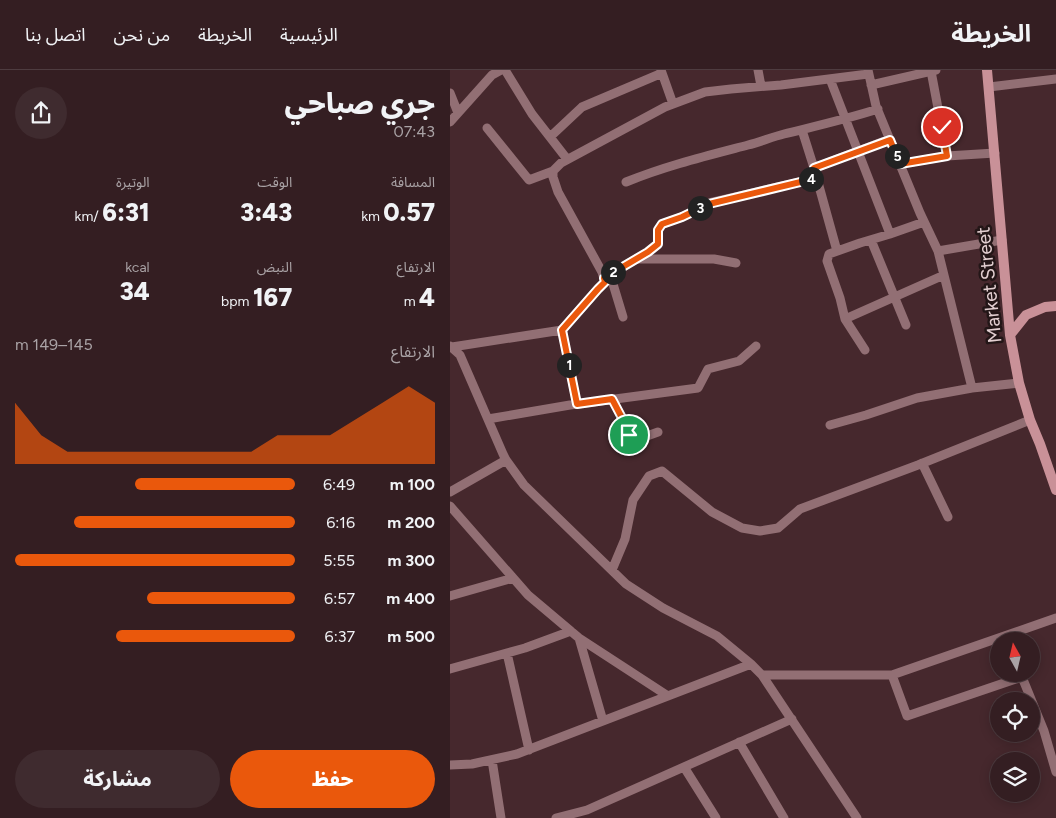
<!DOCTYPE html>
<html lang="ar">
<head>
<meta charset="utf-8">
<style>
  body { margin:0; font-family:Figtree,"Noto Sans Arabic",sans-serif; background:#3f2b2f; color:#f1f3f6; direction:rtl; height:100vh; display:flex; flex-direction:column; font-size:19px; white-space:nowrap }
  * { box-sizing:border-box; margin:0 }
  p { font-size:16px; color:#a9a2a5 }
  .icon { flex:none; width:28px; height:28px; fill:none; stroke:currentColor; stroke-width:2; stroke-linecap:round; stroke-linejoin:round }
  .map { position:relative; flex:1; overflow:hidden; direction:ltr }
  .side { display:flex; flex-direction:column; background:#341e22; width:450px }
  .side>* { flex:none }
  .needle { width:32px; rotate:352deg }
  .buttons { position:absolute; left:540px; top:562px; display:grid; gap:10px }
  .buttons a { display:grid; place-items:center; width:50px; height:50px; border-radius:50%; background:#341e22; box-shadow:0 2px 12px #0003,0 0 0 1px #4e3c40; font-size:25px }
  .pin { position:absolute; display:grid; place-items:center; width:42px; height:42px; color:#fff; margin:-21px; border:2px solid #fff; border-radius:50%; box-shadow:0 1px 5px #0007 }
  .km { position:absolute; width:25px; height:25px; margin:-12px; border-radius:50%; background:#222; color:#fff; font-size:14px; line-height:25px; text-align:center }
  .round { display:grid; place-items:center; flex:none; width:52px; height:52px; border-radius:26px; background:#3f2b2f }
  .headline { display:flex; align-items:center; justify-content:space-between; height:85px; padding:0 15px }
  h1 { font-size:28px; font-weight:800; line-height:38px }
  .figures { display:grid; grid-template-columns:repeat(3,1fr); gap:8px; height:85px; padding:5px 15px }
  .figures div { display:grid; align-content:center }
  .figures b { font-size:25px; font-weight:800 }
  .figures small { font-size:14px; font-weight:400 }
  .figures p { font-size:14px }
  .chart { height:140px; padding:10px 15px }
  .chart p { display:flex; justify-content:space-between }
  .chart svg { width:100%; height:90px; margin-top:5px; fill:#ea580c; opacity:.7 }
  .primary-button { display:flex; gap:10px; margin-top:auto; padding:10px 15px }
  .primary-button a { flex:1; height:58px; border-radius:30px; background:#ea580c; color:#fff; font-size:20px; font-weight:800; line-height:58px; text-align:center }
  .primary-button a+a { background:#3f2b2f; color:#f1f3f6 }
  ul { padding:0 15px; list-style:none; font-size:16px }
  li { display:grid; grid-template-columns:80px 60px 1fr; align-items:center; height:38px }
  li i { height:12px; border-radius:6px; background:#ea580c }
  header { display:flex; align-items:center; gap:30px; box-sizing:border-box; height:70px; padding:0 25px; background:#341e22; border-bottom:1px solid #4e3c40 }
  header strong { font-size:24px }
  nav { display:flex; gap:28px; margin-inline-start:auto; font-size:18px }
  main { display:flex; flex:1; min-height:0 }
  .map>svg:first-child { display:block }
  .lines { fill:none; stroke-linecap:round; stroke-linejoin:round }
  .street { stroke:#926f74; stroke-width:9 }
  .secondary { stroke:#c99198; stroke-width:10 }
  .route-casing { stroke:#fff; stroke-width:10 }
  .route { stroke:#ea580c; stroke-width:6 }
  .labels { text-anchor:middle; dominant-baseline:central; stroke-width:5; stroke-linejoin:round; paint-order:stroke }
  .street-label { font-size:19px; fill:#e3cfd1; stroke:#231617 }
</style>
</head>
<body>
<header>
<strong>الخريطة</strong>
<nav><a>الرئيسية</a><a>الخريطة</a><a>من نحن</a><a>اتصل بنا</a></nav>
</header>
<main>
<div class="map">
<svg width="606" height="748" viewBox="0 0 606 748">
  <rect width="100%" height="100%" fill="#46282d"/>
  <g class="lines">
    <path class="street" d="M55,0l27,44 35,45
      M211,0l12,34
      M308,0l3,16
      M418,0l8,36 44,107 18,38 34,137 47,-5
      M481,1l16,85
      M380,9l60,155
      M421,15l65,-15
      M539,17l67,-8
      M0,23l8,20
      M0,52l42,-47 9,-5
      M37,58l42,52 24,-9
      M352,60l12,38 23,83
      M100,67l32,-30 80,-34
      M450,94l47,-8 48,-3
      M364,98l76,-29
      M176,112c39,-16 80,-26 122,-37 12,-3 24,-8 36,-11 32,-8 63,-15 94,-25
      M421,170l35,85
      M488,181l64,-11
      M186,189h78l22,4
      M160,204l13,43
      M154,208l44,-26 10,-8v-14l4,-6 20,-7 27,-14 108,-25
      M395,249l99,-44
      M112,260l15,74
      M0,276l10,9 43,99 3,6 18,25 102,99 37,24 54,28 34,28 11,11 95,143
      M2,277l110,-17 36,-41 7,-7 -3,-10 -44,-80 -5,-15v-6l8,-8 104,-56 40,-15 26,-3 50,-4 87,-11
      M415,280l-20,-31 -5,-21 -13,-37 2,-7 31,-11 30,-9 34,-12
      M162,329l9,17 8,19 7,5 22,-8
      M38,349l82,-14 128,-17 10,-19 31,-8 17,-15
      M380,355l36,-10 51,-17 55,-10
      M472,393l26,54
      M0,422l56,-32
      M0,436l78,89 51,43 89,58
      M162,500l13,-31 8,-39 16,-24 13,-5 50,41 30,16 18,3 18,-3 22,-19 118,-44 112,-45
      M0,526l63,-18
      M129,568l24,83
      M57,583l22,97
      M0,599l75,-21 46,-17
      M312,605h130l164,-57
      M442,605l15,41 115,-39 22,54 12,41
      M289,672l45,76
      M42,690l9,58
      M0,695l22,-1 45,-10 234,-90
      M234,697l32,51
      M106,748l31,-8 205,-91"/>
    <path class="secondary" d="M537,0l23,265 9,48 11,37 10,24 16,46
      M560,265l16,-20 19,-8 11,-1"/>
  </g>
  <g class="lines">
    <defs>
      <path id="route" d="M179,365l-8,-19 -9,-17 -35,5 -15,-74 36,-41 7,-7 -1,-4 44,-26 10,-8v-14l4,-6 20,-7 27,-13 108,-26 -3,-10 76,-28 10,24 47,-8 -5,-29"/>
    </defs>
    <use href="#route" class="route-casing"/>
    <use href="#route" class="route"/>
  </g>
  <g class="labels">
    <g class="street-label">
      <text transform="translate(539 215) rotate(-96)">Market Street</text>
    </g>
  </g>
</svg>
<div class="buttons">
<a><svg class="needle" viewBox="-14 -14 28 28"><path d="M0-13l5 13h-10z" fill="#e53935"/><path d="M0 13l5-13h-10z" fill="#a9a2a5"/></svg></a>
<a><svg class="icon" aria-label="locate" viewBox="0 0 24 24"><circle cx="12" cy="12" r="6"/><path d="M12 2v4M12 18v4M2 12h4M18 12h4"/></svg></a>
<a><svg class="icon" aria-label="layers" viewBox="0 0 24 24"><path d="M12 4l9 5-9 5-9-5zM3 14l9 5 9-5"/></svg></a>
</div>
<div class="pin" style="left:179px;top:365px;background:#1e9e55"><svg class="icon" aria-label="arrive" viewBox="0 0 24 24"><path d="M6 21V4h12l-3 4 3 4H6"/></svg></div>
<div class="pin" style="left:492px;top:57px;background:#d93025"><svg class="icon" aria-label="check" viewBox="0 0 24 24"><path d="M5 12l5 5 9-10"/></svg></div>
<b class="km" style="left:119px;top:295px">1</b>
<b class="km" style="left:163px;top:202px">2</b>
<b class="km" style="left:250px;top:138px">3</b>
<b class="km" style="left:361px;top:109px">4</b>
<b class="km" style="left:447px;top:86px">5</b>
</div>
<section class="side">
<div class="headline"><div><h1>جري صباحي</h1><p>07:43</p></div><a class="round"><svg class="icon" aria-label="share" viewBox="0 0 24 24"><path d="M12 15V3M7 8l5-5 5 5M5 13v7h14v-7"/></svg></a></div>
<div class="figures">
<div><p>المسافة</p><b>0.57<small> km</small></b></div>
<div><p>الوقت</p><b>3:43</b></div>
<div><p>الوتيرة</p><b>6:31<small> /km</small></b></div>
</div>
<div class="figures">
<div><p>الارتفاع</p><b>4<small> m</small></b></div>
<div><p>النبض</p><b>167<small> bpm</small></b></div>
<div><p>kcal</p><b>34</b></div>
</div>
<div class="chart"><p><span>الارتفاع</span>145–149 m</p>
<svg viewBox="0 0 160 44" preserveAspectRatio="none"><path d="M0 44V14L10 30L20 38L30 38L40 38L50 38L60 38L70 38L80 38L90 38L100 30L110 30L120 30L130 22L140 14L150 6L160 14V44z"/></svg>
</div>
<ul>
<li><b>100 m</b>6:49<i style="width:57%"></i></li>
<li><b>200 m</b>6:16<i style="width:79%"></i></li>
<li><b>300 m</b>5:55<i style="width:100%"></i></li>
<li><b>400 m</b>6:57<i style="width:53%"></i></li>
<li><b>500 m</b>6:37<i style="width:64%"></i></li>
</ul>
<div class="primary-button"><a>حفظ</a><a>مشاركة</a></div>
</section>
</main>
</body>
</html>
